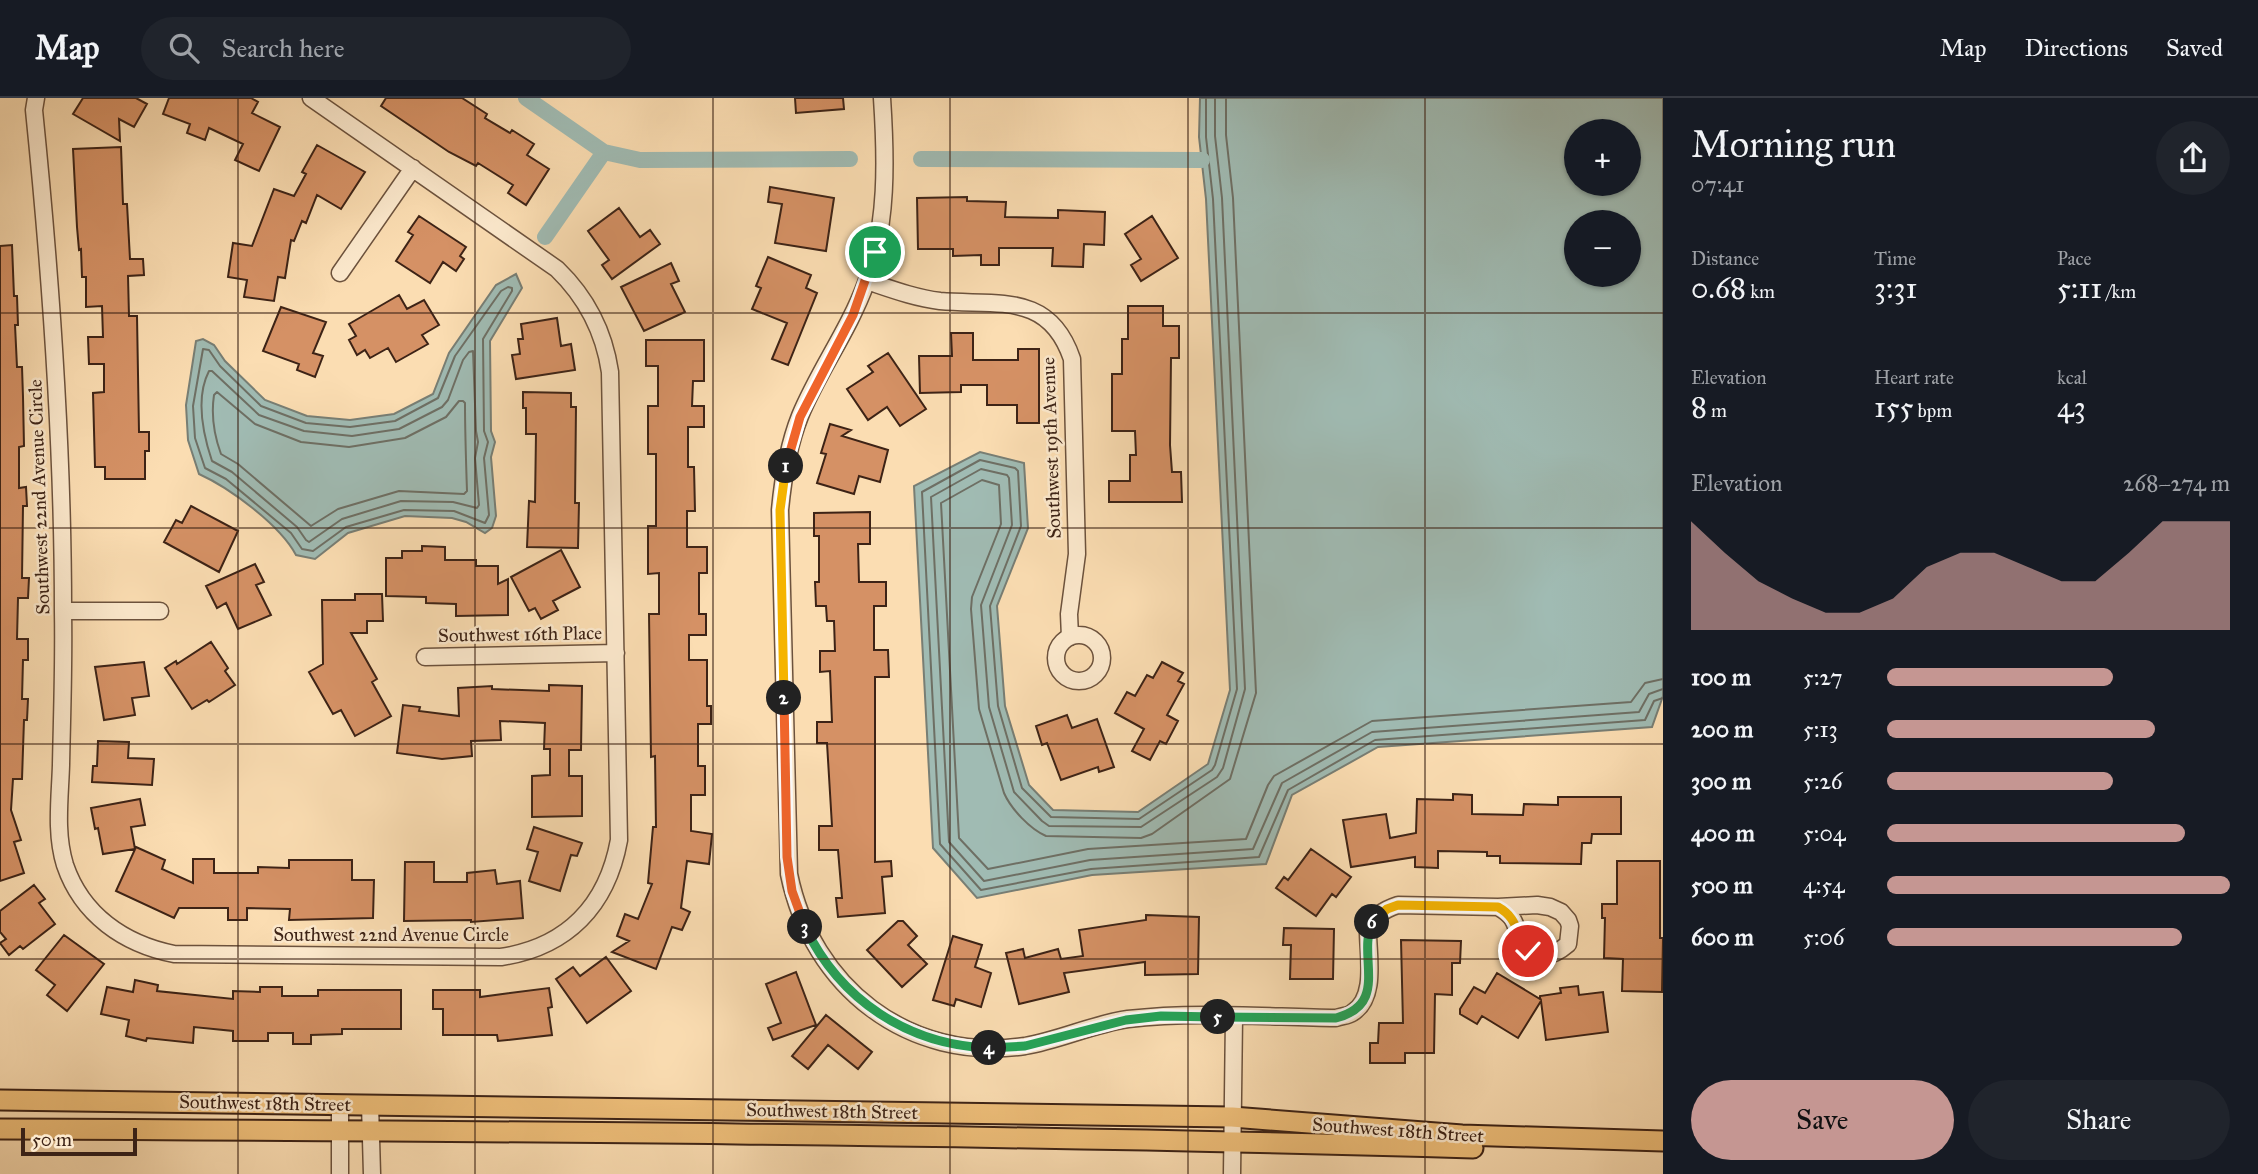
<!DOCTYPE html>
<html lang="en">
<head>
<meta charset="utf-8">
<style>
  body { margin:0; font-family:"IM FELL Great Primer",serif; background:#20242c; color:#f1f3f6; height:100vh; display:flex; flex-direction:column; font-size:26px; white-space:nowrap }
  * { box-sizing:border-box; margin:0 }
  p { font-size:23px; color:#9ea1a6 }
  .icon { flex:none; width:38px; height:38px; fill:none; stroke:currentColor; stroke-width:2; stroke-linecap:round; stroke-linejoin:round }
  .map { position:relative; flex:1; overflow:hidden }
  .drawer { display:flex; flex-direction:column; background:#171b24; width:595px }
  .drawer>* { flex:none }
  .buttons { position:absolute; left:1564px; top:21px; display:grid; gap:14px }
  .buttons a { display:grid; place-items:center; width:77px; height:77px; border-radius:50%; background:#171b24; box-shadow:0 2px 5px #0004; font-size:35px }
  .scale { position:absolute; left:21px; bottom:18px; width:116px; box-sizing:border-box; padding-left:7px; border:4px solid #3d2316; border-top:0; font-size:19px; line-height:24px; white-space:nowrap; color:#3d2316; -webkit-text-stroke:5px #fce9cd; paint-order:stroke }
  .pin { position:absolute; display:grid; place-items:center; width:60px; height:60px; color:#fff; margin:-30px; border:4px solid #fff; border-radius:50%; box-shadow:0 2px 7px #0007 }
  .km { position:absolute; width:35px; height:35px; margin:-18px; border-radius:50%; background:#222; color:#fff; font-size:19px; line-height:35px; text-align:center }
  .round { display:grid; place-items:center; flex:none; width:74px; height:74px; border-radius:37px; background:#20242c }
  .summary { display:flex; align-items:center; justify-content:space-between; height:119px; padding:0 28px }
  h1 { font-size:38px; font-weight:600; line-height:52px }
  .metrics { display:grid; grid-template-columns:repeat(3,1fr); gap:10px; height:119px; padding:7px 28px }
  .metrics div { display:grid; align-content:center }
  .metrics b { font-size:30px; font-weight:600 }
  .metrics small { font-size:19px; font-weight:400 }
  .metrics p { font-size:19px }
  .chart { height:196px; padding:14px 28px }
  .chart p { display:flex; justify-content:space-between }
  .chart svg { width:100%; height:126px; margin-top:7px; fill:#c59692; opacity:.7 }
  .button { display:flex; gap:14px; margin-top:auto; padding:14px 28px }
  .button a { flex:1; height:80px; border-radius:42px; background:#c59692; color:#111; font-size:28px; font-weight:600; line-height:80px; text-align:center }
  .button a+a { background:#20242c; color:#f1f3f6 }
  ul { padding:0 28px; list-style:none; font-size:23px }
  li { display:grid; grid-template-columns:112px 84px 1fr; align-items:center; height:52px }
  li i { height:18px; border-radius:9px; background:#c59692 }
  header { display:flex; align-items:center; gap:42px; box-sizing:border-box; height:98px; padding:0 35px; background:#171b24; border-bottom:2px solid #363941 }
  header strong { font-size:33px }
  nav { display:flex; gap:38px; margin-inline-start:auto; font-size:24px }
  .search { width:490px; height:63px; background:#20242c; display:flex; align-items:center; gap:18px; box-sizing:border-box; padding:0 24px; border-radius:38px; color:#9ea1a6; font-size:26px }
  main { display:flex; flex:1; min-height:0 }
  .map>svg:first-child { display:block }
  .water { fill:#a0bbb3; stroke:#787e74; stroke-width:2; fill-rule:evenodd }
  .lines { fill:none; stroke-linecap:round; stroke-linejoin:round }
  .shore { stroke:#6e6f64; stroke-width:2 }
  .canal { stroke:#a0bbb3; stroke-width:16 }
  .building { fill:#d59165; stroke:#3d2316; stroke-width:2 }
  .minor-casing { stroke:#6c523d; stroke-width:19 }
  .major-casing { stroke:#3d2316; stroke-width:23 }
  .minor { stroke:#fce9cd; stroke-width:16 }
  .major { stroke:#eebe79; stroke-width:19 }
  .split-1-casing { stroke:#fff; stroke-width:14 }
  .split-2-casing { stroke:#fff; stroke-width:14 }
  .split-3-casing { stroke:#fff; stroke-width:14 }
  .split-4-casing { stroke:#fff; stroke-width:14 }
  .split-5-casing { stroke:#fff; stroke-width:14 }
  .split-6-casing { stroke:#fff; stroke-width:14 }
  .split-7-casing { stroke:#fff; stroke-width:14 }
  .split-1 { stroke:#f0652b; stroke-width:9 }
  .split-2 { stroke:#f5b400; stroke-width:9 }
  .split-3 { stroke:#f0652b; stroke-width:9 }
  .split-4 { stroke:#22a559; stroke-width:9 }
  .split-5 { stroke:#22a559; stroke-width:9 }
  .split-6 { stroke:#22a559; stroke-width:9 }
  .split-7 { stroke:#f5b400; stroke-width:9 }
  .grid { fill:none; stroke:#3d2316; stroke-width:2; stroke-opacity:0.55 }
  .labels { text-anchor:middle; dominant-baseline:central; stroke-width:5; stroke-linejoin:round; paint-order:stroke }
  .street-label { font-size:19px; fill:#3d2316; stroke:#fce9cd }
</style>
</head>
<body>
<header>
<strong>Map</strong>
<div class="search"><svg class="icon" aria-label="search" viewBox="0 0 24 24"><circle cx="10" cy="10" r="6"/><path d="M15 15l6 6"/></svg>Search here</div>
<nav><a>Map</a><a>Directions</a><a>Saved</a></nav>
</header>
<main>
<div class="map">
<svg width="1663" height="1076" viewBox="0 0 1663 1076">
  <rect width="100%" height="100%" fill="#fbddb2"/>
  <filter id="stains"><feTurbulence type="fractalNoise" baseFrequency=".00286" numOctaves="4"/><feColorMatrix values="0 0 0 0 .2 0 0 0 0 .09 0 0 0 0 .02 0 0 0 .5 -.17"/></filter>
  <radialGradient id="worn" r=".72"><stop offset=".6" stop-color="#630" stop-opacity="0"/><stop offset="1" stop-color="#630" stop-opacity=".3"/></radialGradient>
  <path class="water" d="M1200,0h463v598l-11,31 -274,20 -86,48 -26,69 -174,11 -115,23 -44,-50 -19,-362 66,-34 44,11 4,65 -31,78 8,100 24,79 24,25 85,2 70,-48 22,-74 -24,-491 -7,-62zM1577,33h52v53h-52zM1577,124h52v53h-52z
    M516,176l6,14 -32,53 1,90 4,11 -4,15 5,59 -4,12 -7,5 -19,-11 -14,-4 -47,-2 -57,17 -33,26 -19,-4c-16,-30 -66,-67 -97,-81l-11,-34 -2,-35 10,-64 7,-2 11,6 11,16 40,39 42,16 43,4 44,-6 39,-20 16,-41 47,-68z"/>
  <g class="lines">
    <path class="shore" d="M1206,0v39l7,62 24,490 -22,76 -3,5 -73,49 -88,-2 -29,-29 -24,-82 -8,-100 31,-80 -3,-55 -3,-3 -35,-8 -58,32 18,352 41,46 110,-21 168,-12 29,-67 87,-50 270,-20 9,-19 9,-3
      M1215,0v38l7,62 23,491 -22,79 -6,9 -76,50 -92,-1 -7,-5 -28,-29 -25,-85 -8,-102 31,-80 -3,-47 -2,-3 -26,-6 -50,28 18,345 35,39 106,-21 163,-11 29,-66 90,-51 267,-20 10,-18 14,-5
      M1226,0v37l7,63 23,495 -26,86 -78,55 -11,4 -95,-2c-16,-7 -35,-27 -42,-43l-25,-84 -8,-100 1,-12 29,-73 -2,-39 -17,-5 -41,23 18,335 29,31 100,-20 158,-10 22,-54 6,-9 98,-55 259,-19 14,-19 18,-4
      M508,189l4,1v3l-29,48 1,92 4,11 -4,16 5,57 -4,8 -31,-12 -50,-1 -58,17 -33,24 -11,-2 -11,-16 -65,-54 -21,-11 -10,-30 -2,-32 10,-57 6,1 11,16 41,40 45,17 44,4 45,-6 43,-23 17,-42 46,-65z
      M473,253l3,80 2,11 -3,16 4,47 -2,3 -24,-6 -52,-1 -59,18 -33,23 -3,-2 -9,-13 -65,-55 -20,-11c-9,-27 -17,-63 -3,-90h3l47,44 45,16 48,5 47,-7 43,-22 6,-7 15,-40 6,-8z
      M217,294l38,32 46,18 48,5 56,-9 41,-21 13,-16h4l2,2c0,30 1,59 2,88l-3,3 -65,-3 -61,18 -27,17 -73,-62 -17,-10c-7,-19 -10,-39 -7,-59z"/>
    <path class="canal" d="M526,0l78,54 36,8 210,-1
      M921,61l281,1
      M545,139l59,-85"/>
  </g>
  <path class="building" d="M83,0h53l11,6 -13,23 -15,-8 1,22 -47,-27z
    M169,0h82l7,4 -6,11 28,14 -21,44 -24,-11 8,-16 -34,-16 -4,12 -18,-7 3,-9 -27,-10z
    M386,0h76l25,16 -2,4 25,15 2,-3 22,14 -7,11 22,14 -23,36 -18,-12 5,-8 -35,-22 -2,3 -27,-14 -68,-46z
    M795,0h48l1,11 -48,4z
    M317,47l48,27 -24,37 -24,-14 -11,28 -4,-2 -8,20 -3,-1 -6,38 -7,-1 -4,24 -30,-4 3,-17 -19,-3 5,-34 19,3 22,-57 20,7 12,-22 -4,-2z
    M121,49l2,57h4l3,55h13l1,16 -16,1 1,40h8l2,116h10v19h-4v28h-40v-12h-10l-2,-74 11,-1v-28h-15l-1,-27h15l-1,-31 -16,1v-30h-4l-1,-28 -2,1 -2,-23 -4,-78z
    M770,89l64,11 -8,53 -51,-8 7,-39 -14,-2z
    M967,99v4l39,1 -1,15 53,1v-8l47,2 -1,33 -20,-1 -1,23 -31,-1 1,-18h-54v17h-18v-10l-28,1v-7h-35l-1,-51z
    M619,110l21,29 10,-7 10,14 -48,35 -10,-14 7,-5 -21,-29z
    M419,118l47,31 -6,9 4,3 -8,12 -13,-9 -13,21 -34,-22 17,-26 -5,-3z
    M1152,118l26,42 -37,23 -10,-16 10,-6 -16,-25z
    M12,147l2,51h3l1,29h-3l2,42h5l1,30 1,49 -5,1v41l7,-1 1,19h-4l-1,72h7l-1,20h-10l-1,41h11v21h-5l-1,39h6l-1,21h-3l-2,59h-9l-2,31 10,30 -7,2 10,31 -24,8v-635z
    M768,159l43,18 -5,13 11,5 -29,72 -16,-6 15,-36 -35,-14 9,-21 -5,-2z
    M671,165l8,18 -8,3 14,28 -41,19 -23,-44z
    M399,197l8,14 17,-9 15,25 -17,10 6,9 -32,18 -8,-14 -18,10 -5,-8 -8,5 -8,-15 7,-4 -7,-12z
    M1128,208h35v20h16v32h-8l-1,87 2,27h9l1,30h-73v-21h21v-26h6l-1,-24h-23v-57h10v-35h6z
    M281,209l45,15 -13,31 10,3 -8,21 -18,-7 2,-6 -36,-13z
    M557,220l4,28 10,-2 4,26 -59,9 -4,-24 8,-1 -2,-15h5l-2,-15z
    M951,235h22v27h45v-11h21v74h-22v-18h-30v-20h-26v7l-41,1 -1,-37h33z
    M646,242h58v41h-11l-1,25h12v21h-16v40h6l1,44h-8v36h20v26h-8v41h7v21h-17v25h18v46h4v18h-13v42h7v29h-14v36l21,3 -3,30 -22,-3 -6,47 9,4 -8,18 -10,-3 -16,42 -44,-17 17,-11 -12,-5 8,-22 13,5 14,-35 -4,-1 5,-56h3l-1,-71 -4,1 -2,-143h10v-41l-11,1v-48h8v-72h-8v-48h10v-40h-12z
    M888,255l38,56 -26,17 -13,-19 -19,13 -21,-31 26,-17 -5,-6z
    M523,294l48,1v14h5l-1,96h4l-1,45 -51,-1 2,-46 6,1 1,-68h-10v-26h-3z
    M830,326l21,6 -9,6 46,14 -8,32 -21,-6 -5,18 -37,-11 9,-29 -5,-1z
    M191,408l47,25 -19,41 -55,-30 12,-22 6,3z
    M870,414v32h-12l1,38h27v24h-12v44h14l1,27h-14v185l16,-1 1,15 -10,1 3,36 -47,4 -2,-19h6l-4,-48h-19v-24h13l-5,-83h-10v-21h15l-2,-51 -10,1v-21h15l-1,-30h-7l-1,-15h-10l-1,-24h4v-46h-5v-23z
    M422,448l23,1v13h31v6h22v18l10,-5v36l-52,1v-12l-30,-1v-6l-40,-1v-38h16v-7h20z
    M561,452l19,37 -27,14 5,9 -17,9 -6,-11 -6,3 -18,-34z
    M255,466l9,18 -8,3 15,30 -33,14 -12,-26 -9,5 -11,-22z
    M355,496h27l1,27h-16v12h-16l26,46 -5,3 19,34 -36,20 -14,-26 -8,4 -24,-42 14,-8 -1,-64h33z
    M211,544l17,26 -3,3 10,14 -26,17 -2,-2 -15,9 -27,-41 11,-7 1,3z
    M144,564l5,34 -17,2 3,17 -31,5 -9,-53z
    M1162,564l21,11 -5,8 6,3 -17,31 11,6 -12,23 -6,-3 -10,19 -18,-9 12,-22 -29,-16 12,-21 8,4 12,-21 6,3z
    M549,587l33,1 -1,64h-12v26h13v40l-50,1v-41l18,-1v-26h-6l1,-26 -45,-2 1,19 -30,1 1,15 -30,3 -45,-6 6,-48 17,2 -1,4 40,5 -1,-28 34,-2v3l57,2z
    M1067,617l5,13 25,-9 17,48 -15,5 -1,-5 -37,13 -14,-37 -5,2 -6,-19z
    M98,643l31,1 -1,16 26,1 -2,26 -60,-3 1,-16h4z
    M1453,696l19,1v19l51,1 1,-11 34,1v-8h63v37h-29l-1,9h-9l-1,21 -81,-1v-7h-13v-4l-49,-1v17l-23,-1v-10l-64,10 -8,-47 43,-6 4,24 26,-5 1,-34 36,1z
    M140,701l5,26 -14,2 4,22 -32,5 -5,-26 -3,1 -4,-21z
    M534,729l48,16 -5,13 -6,-1 -11,36 -31,-10 9,-29 -11,-3z
    M136,749l29,13 -3,9 31,14v-24h21v14h44v-6l31,1v-8h63v20h22l-1,38 -84,2 1,-11 -43,-1v12h-19v-12h-49l-5,10 -58,-27z
    M1311,751l40,28 -15,20 -4,-3 -16,22 -40,-28 8,-11 4,3z
    M1617,763h43v77h3l-1,54 -40,-1 1,-32 -19,-1 1,-40h-3v-14h15z
    M405,764h29v20h33v-9l28,-3 2,14 23,-3 3,37 -52,4v-2l-67,1z
    M34,787l11,14 -6,4 16,21 -32,25 -3,-3 -11,9 -9,-12 6,-4 -6,-7v-21z
    M1146,817l53,2 -1,57 -53,1v-13l-81,11 5,19 -50,12 -13,-51 17,-4 2,9 33,-9 3,10 22,-3 -4,-26 67,-10z
    M898,823h5l14,15 -9,9 19,19 -25,23 -35,-37z
    M1284,830l50,1 -1,50h-43l1,-34h-8z
    M64,837l40,29 -37,47 -20,-16 8,-10 -19,-15z
    M953,838l29,9 -7,22 16,6 -10,34 -25,-8 -2,7 -21,-6z
    M1401,842l60,1 -1,22h-8v32l-17,-1 -1,59h-29v10h-35v-20h8l1,-20h24z
    M606,859l25,34 -44,32 -31,-44 17,-12 7,9z
    M796,874l20,53 -43,15 -5,-12 13,-5 -15,-39z
    M1497,875l43,26v-3l21,-3 -1,-5 18,-2 1,9 24,-3 5,40 -62,8 -5,-39 -23,37 -36,-22 -5,8 -17,-10v-5l14,-22 11,6z
    M135,882l23,5 -1,6 76,8v-8l27,1v-5h22v9h36v-6h83v39h-59v5l-31,1v9h-18v-11h-25v8h-35v-10l-39,-4 -1,16 -46,-5 -1,3 -20,-5 3,-16 -28,-6 6,-27 26,5z
    M549,890l3,19 -4,1 4,27 -54,6 -1,-6h-54v-26h-10v-19h47v7z
    M826,917l46,37 -14,17 -30,-24 -20,24 -16,-13z"/>
  <g class="lines">
    <defs>
      <path id="minor" d="M36,0l-2,12c17,167 29,334 29,502 1,51 -1,102 -2,153 -1,33 -6,68 4,100 17,50 59,79 109,89l327,3c66,-10 106,-51 118,-117l-9,-468c-6,-41 -23,-74 -53,-103l-246,-171
        M882,0c4,60 6,127 -16,185 -17,47 -47,87 -66,133 -12,30 -17,62 -20,94l9,364c23,113 119,189 236,172 35,-6 68,-22 103,-27 68,-8 139,-2 208,-1 5,-2 12,-2 16,-5 25,-15 16,-57 16,-81 5,-16 15,-22 30,-27l100,2 39,-2 13,2 11,5 7,8 2,6 -2,18c-15,13 -34,19 -46,-2 -5,-8 -5,-18 -11,-25 -4,-5 -8,-7 -13,-10
        M340,175l73,-105
        M867,183c24,8 48,17 73,20 57,5 109,-10 132,58l5,195 -8,60 1,23
        M63,513h97
        M1056 560a23 23 0 1 1 46 0a23 23 0 1 1-46 0Z
        M425,559l191,-4
        M370,1006l2,70
        M340,1076v-70
        M1232,1076l2,-157"/>
      <path id="major" d="M0,1002l1232,17 230,18 201,6
        M0,1031c491,2 982,5 1473,19"/>
    </defs>
    <use href="#minor" class="minor-casing"/>
    <use href="#major" class="major-casing"/>
    <use href="#minor" class="minor"/>
    <use href="#major" class="major"/>
  </g>
  <g class="lines">
    <defs>
      <path id="split-1" d="M786,368l14,-49 53,-102 22,-63"/>
      <path id="split-2" d="M784,600l-4,-188 6,-44"/>
      <path id="split-3" d="M784,600l3,159 5,34 13,36"/>
      <path id="split-4" d="M805,829c35,73 103,118 184,121"/>
      <path id="split-5" d="M989,950l36,-2 101,-26 35,-4 57,1"/>
      <path id="split-6" d="M1218,919l118,1c54,-14 21,-60 36,-96"/>
      <path id="split-7" d="M1372,824l15,-13 11,-4 100,2c20,11 18,27 30,44"/>
    </defs>
    <use href="#split-1" class="split-1-casing"/>
    <use href="#split-2" class="split-2-casing"/>
    <use href="#split-3" class="split-3-casing"/>
    <use href="#split-4" class="split-4-casing"/>
    <use href="#split-5" class="split-5-casing"/>
    <use href="#split-6" class="split-6-casing"/>
    <use href="#split-7" class="split-7-casing"/>
    <use href="#split-1" class="split-1"/>
    <use href="#split-2" class="split-2"/>
    <use href="#split-3" class="split-3"/>
    <use href="#split-4" class="split-4"/>
    <use href="#split-5" class="split-5"/>
    <use href="#split-6" class="split-6"/>
    <use href="#split-7" class="split-7"/>
  </g>
  <path class="grid" d="M238,0v1076M475,0v1076M713,0v1076M950,0v1076M1188,0v1076M1425,0v1076M0,215h1663M0,430h1663M0,646h1663M0,861h1663"/>
  <g class="labels">
    <g class="street-label">
      <text transform="translate(1051 350) rotate(-92)">Southwest 19th Avenue</text>
      <text transform="translate(39 399) rotate(-92)">Southwest 22nd Avenue Circle</text>
      <text transform="translate(520 536) rotate(-1)">Southwest 16th Place</text>
      <text x="391" y="836">Southwest 22nd Avenue Circle</text>
      <text transform="translate(265 1005) rotate(1)">Southwest 18th Street</text>
      <text transform="translate(832 1013) rotate(1)">Southwest 18th Street</text>
      <text transform="translate(1398 1032) rotate(4)">Southwest 18th Street</text>
    </g>
  </g>
  <rect width="100%" height="100%" filter="url(#stains)"/>
  <rect width="100%" height="100%" fill="url(#worn)"/>
</svg>
<div class="buttons">
<a>+</a>
<a>−</a>
</div>
<div class="scale">50 m</div>
<div class="pin" style="left:875px;top:154px;background:#1e9e55"><svg class="icon" aria-label="arrive" viewBox="0 0 24 24"><path d="M6 21V4h12l-3 4 3 4H6"/></svg></div>
<div class="pin" style="left:1528px;top:853px;background:#d93025"><svg class="icon" aria-label="check" viewBox="0 0 24 24"><path d="M5 12l5 5 9-10"/></svg></div>
<b class="km" style="left:786px;top:368px">1</b>
<b class="km" style="left:784px;top:600px">2</b>
<b class="km" style="left:805px;top:829px">3</b>
<b class="km" style="left:989px;top:950px">4</b>
<b class="km" style="left:1218px;top:919px">5</b>
<b class="km" style="left:1372px;top:824px">6</b>
</div>
<section class="drawer">
<div class="summary"><div><h1>Morning run</h1><p>07:41</p></div><a class="round"><svg class="icon" aria-label="share" viewBox="0 0 24 24"><path d="M12 15V3M7 8l5-5 5 5M5 13v7h14v-7"/></svg></a></div>
<div class="metrics">
<div><p>Distance</p><b>0.68<small> km</small></b></div>
<div><p>Time</p><b>3:31</b></div>
<div><p>Pace</p><b>5:11<small> /km</small></b></div>
</div>
<div class="metrics">
<div><p>Elevation</p><b>8<small> m</small></b></div>
<div><p>Heart rate</p><b>155<small> bpm</small></b></div>
<div><p>kcal</p><b>43</b></div>
</div>
<div class="chart"><p><span>Elevation</span>268–274 m</p>
<svg viewBox="0 0 160 44" preserveAspectRatio="none"><path d="M0 44V6L10 17L20 27L30 33L40 38L50 38L60 33L70 22L80 17L90 17L100 22L110 27L120 27L130 17L140 6L150 6L160 6V44z"/></svg>
</div>
<ul>
<li><b>100 m</b>5:27<i style="width:66%"></i></li>
<li><b>200 m</b>5:13<i style="width:78%"></i></li>
<li><b>300 m</b>5:26<i style="width:66%"></i></li>
<li><b>400 m</b>5:04<i style="width:87%"></i></li>
<li><b>500 m</b>4:54<i style="width:100%"></i></li>
<li><b>600 m</b>5:06<i style="width:86%"></i></li>
</ul>
<div class="button"><a>Save</a><a>Share</a></div>
</section>
</main>
</body>
</html>
